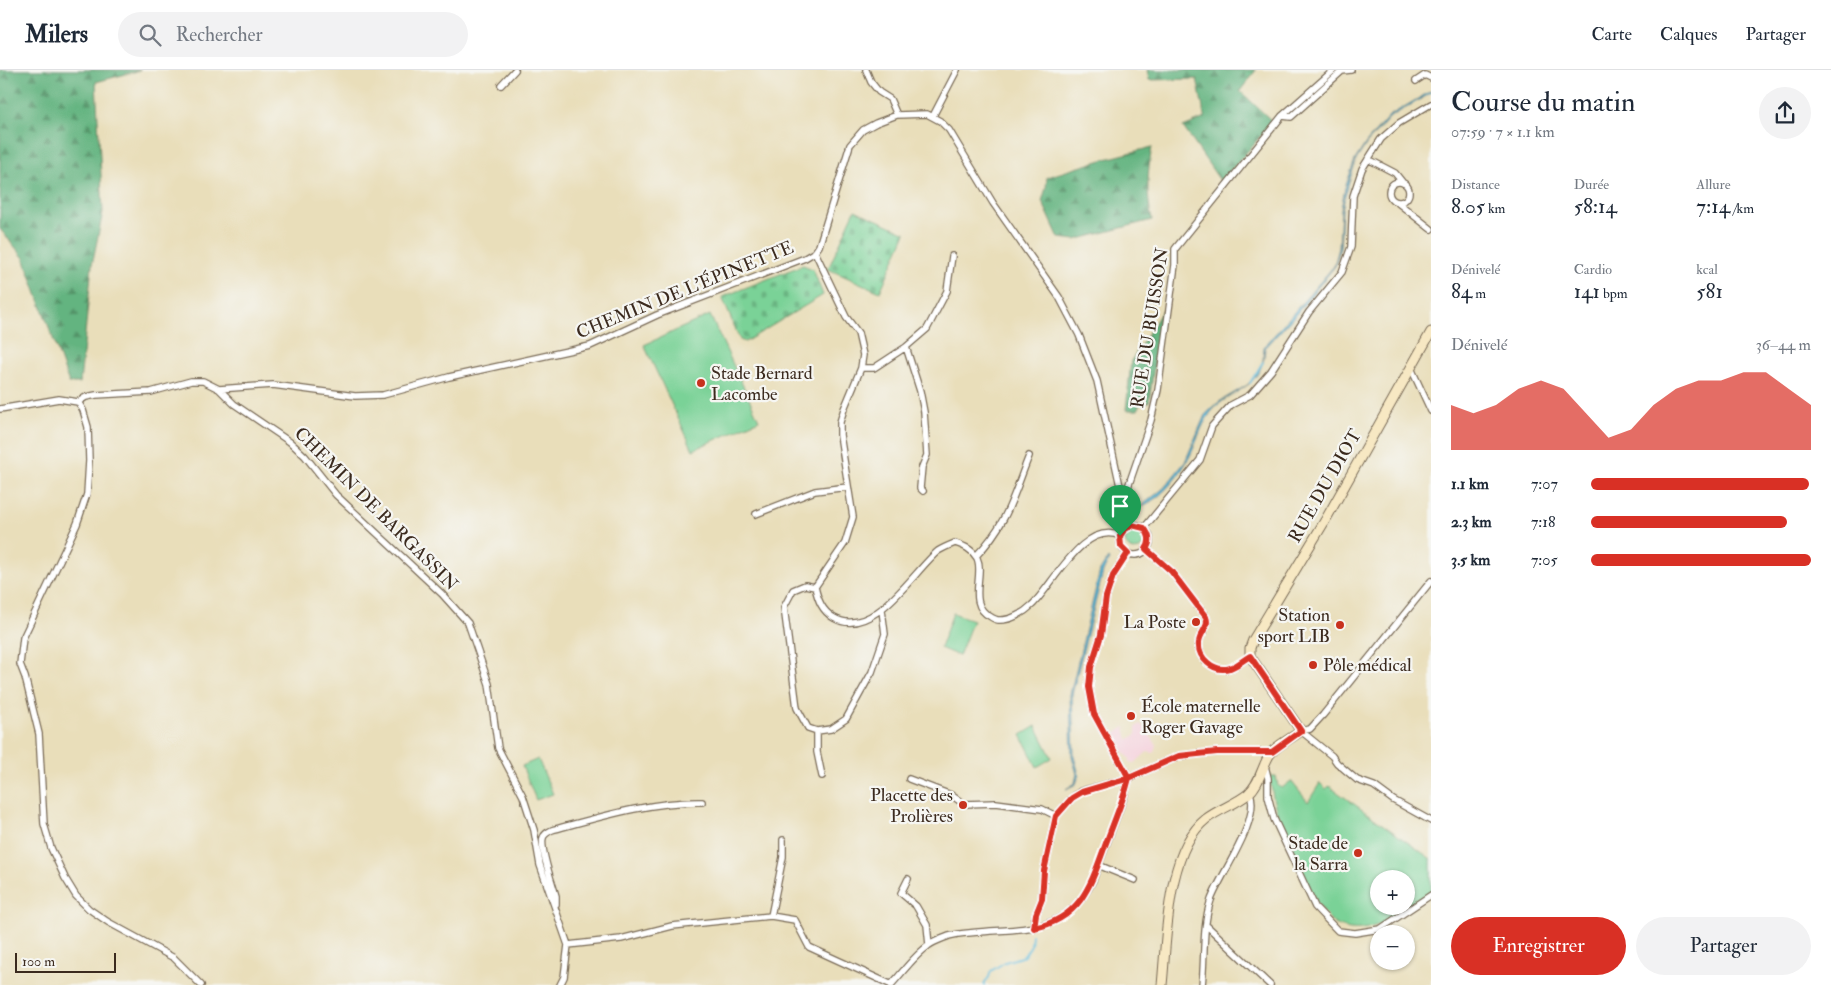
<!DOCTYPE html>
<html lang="fr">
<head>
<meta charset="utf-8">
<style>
  body { margin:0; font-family:"IM FELL Double Pica",serif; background:#f2f2f3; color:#1f2937; height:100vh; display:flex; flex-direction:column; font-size:19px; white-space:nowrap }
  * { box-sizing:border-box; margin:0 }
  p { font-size:16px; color:#747a83 }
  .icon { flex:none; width:28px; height:28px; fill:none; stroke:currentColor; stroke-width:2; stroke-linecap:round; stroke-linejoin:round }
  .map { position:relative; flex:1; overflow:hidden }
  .drawer { display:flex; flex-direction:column; background:#fff; width:400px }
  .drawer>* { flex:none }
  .tools { position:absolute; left:1370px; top:800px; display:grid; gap:10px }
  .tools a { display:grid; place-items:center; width:45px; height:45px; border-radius:50%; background:#fff; box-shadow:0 1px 4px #0004; font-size:25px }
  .scale { position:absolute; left:15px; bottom:12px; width:101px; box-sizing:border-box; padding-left:5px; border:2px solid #3b2a1e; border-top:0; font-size:14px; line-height:18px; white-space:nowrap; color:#3b2a1e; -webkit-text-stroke:4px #f6f6f2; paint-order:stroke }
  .pin { position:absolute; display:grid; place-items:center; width:42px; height:42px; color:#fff; margin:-51px -21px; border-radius:50% 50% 50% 0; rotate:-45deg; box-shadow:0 0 5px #0007 }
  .pin .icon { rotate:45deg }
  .round { display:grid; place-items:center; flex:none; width:52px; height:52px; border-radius:26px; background:#f2f2f3 }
  .head { display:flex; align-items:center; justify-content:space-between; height:85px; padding:0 20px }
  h1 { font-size:28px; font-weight:600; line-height:38px }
  .metrics { display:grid; grid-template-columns:repeat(3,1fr); gap:8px; height:85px; padding:5px 20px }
  .metrics div { display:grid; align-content:center }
  .metrics b { font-size:21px; font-weight:600 }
  .metrics small { font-size:14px; font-weight:400 }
  .metrics p { font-size:14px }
  .chart { height:140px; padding:10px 20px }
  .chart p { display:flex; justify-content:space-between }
  .chart svg { width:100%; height:90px; margin-top:5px; fill:#d93025; opacity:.7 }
  .primary-button { display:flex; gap:10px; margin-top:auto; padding:10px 20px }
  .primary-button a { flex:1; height:58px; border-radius:30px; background:#d93025; color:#fff; font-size:20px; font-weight:600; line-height:58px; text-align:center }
  .primary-button a+a { background:#f2f2f3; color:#1f2937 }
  ul { padding:0 20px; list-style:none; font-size:16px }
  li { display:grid; grid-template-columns:80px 60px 1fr; align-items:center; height:38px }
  li i { height:12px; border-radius:6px; background:#d93025 }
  header { display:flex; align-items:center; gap:30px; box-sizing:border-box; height:70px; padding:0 25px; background:#fff; border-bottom:1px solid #e0e1e3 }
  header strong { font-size:24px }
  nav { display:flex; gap:28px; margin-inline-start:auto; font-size:18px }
  .search { width:350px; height:45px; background:#f2f2f3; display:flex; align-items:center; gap:12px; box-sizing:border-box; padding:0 18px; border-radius:28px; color:#747a83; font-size:19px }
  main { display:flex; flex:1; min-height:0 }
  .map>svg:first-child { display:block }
  .built { fill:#f5cfdb }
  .grass { fill:#7ad297; stroke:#5a7e5a; fill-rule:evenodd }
  .forest { fill:url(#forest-firs); stroke:#4f6f4f }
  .cemetery { fill:url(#cemetery-stones); stroke:#5a7e5a }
  .water { fill:#5ebcdc; stroke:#4c737d }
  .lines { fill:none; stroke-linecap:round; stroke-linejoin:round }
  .stream { stroke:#5ebcdc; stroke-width:2 }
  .street-casing { stroke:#786955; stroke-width:8 }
  .secondary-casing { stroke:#786955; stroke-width:11 }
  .street { stroke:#fff; stroke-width:5.5 }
  .secondary { stroke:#f7e8c3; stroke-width:9 }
  .route-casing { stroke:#fff; stroke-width:10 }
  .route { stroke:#d93025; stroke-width:6 }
  .poi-dot { fill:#c8321e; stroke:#f6f6f2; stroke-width:2 }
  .labels { text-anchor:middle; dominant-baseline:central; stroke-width:4.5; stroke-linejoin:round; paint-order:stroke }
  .street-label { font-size:18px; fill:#3b2a1e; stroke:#f6f6f2 }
  .poi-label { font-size:18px; fill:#3b2a1e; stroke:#f6f6f2; text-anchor:end }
</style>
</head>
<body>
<header>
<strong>Milers</strong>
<div class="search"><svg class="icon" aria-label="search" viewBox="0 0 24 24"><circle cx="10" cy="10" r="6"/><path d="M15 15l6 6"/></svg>Rechercher</div>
<nav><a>Carte</a><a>Calques</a><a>Partager</a></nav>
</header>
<main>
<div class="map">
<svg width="1431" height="915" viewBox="0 0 1431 915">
  <defs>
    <pattern id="forest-firs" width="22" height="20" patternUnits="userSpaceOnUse" patternTransform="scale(1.25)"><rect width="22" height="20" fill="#63b480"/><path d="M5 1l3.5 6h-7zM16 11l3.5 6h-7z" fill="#539368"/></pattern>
    <pattern id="cemetery-stones" width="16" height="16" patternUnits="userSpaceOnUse" patternTransform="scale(1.25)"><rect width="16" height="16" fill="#7ad297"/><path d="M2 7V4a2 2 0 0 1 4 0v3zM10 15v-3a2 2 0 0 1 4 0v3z" fill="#6ab482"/></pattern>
  </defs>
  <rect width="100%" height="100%" fill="#f6f6f2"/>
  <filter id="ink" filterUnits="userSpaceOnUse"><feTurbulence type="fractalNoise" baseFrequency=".02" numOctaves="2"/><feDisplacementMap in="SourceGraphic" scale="10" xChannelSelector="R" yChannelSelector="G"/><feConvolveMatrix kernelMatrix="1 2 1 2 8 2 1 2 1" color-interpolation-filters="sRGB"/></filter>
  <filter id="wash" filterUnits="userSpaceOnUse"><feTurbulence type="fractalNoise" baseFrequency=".0096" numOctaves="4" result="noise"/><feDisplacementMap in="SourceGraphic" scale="20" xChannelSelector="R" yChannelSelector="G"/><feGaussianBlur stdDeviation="1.12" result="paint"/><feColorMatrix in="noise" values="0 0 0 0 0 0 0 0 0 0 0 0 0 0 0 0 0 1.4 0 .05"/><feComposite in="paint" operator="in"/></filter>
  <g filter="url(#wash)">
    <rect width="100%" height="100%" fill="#e9deba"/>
    <path class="built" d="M1140,654l4,3 12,17 -2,9 -7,-1 -12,11 -5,-1v-3l-18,-23 13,-9 3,13 8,-6v-7z"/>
    <path class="grass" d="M710,245l49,105 -66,30 -49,-105z
      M1125 470a10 10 0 1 1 20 0a10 10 0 1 1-20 0Z
      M953,543l20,7 -14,36 -19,-8z
      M1036,656l16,32 -15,9 -16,-32z
      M538,689l15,35 -17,6 -14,-34z
      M1269,706h7l2,10 4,2 9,-7 17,21 12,-19 6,6 3,-3 4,3 98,70v32c-22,16 -52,42 -81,38 -5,-1 -11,-3 -15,-5 -20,-11 -55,-98 -61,-122 -2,-9 -3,-18 -5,-26zM1379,809h27v27h-27z"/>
    <path class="forest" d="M0,0h141l-45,12 7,130 -11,53 -12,118h-11l-45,-125 -24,-29z
      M1147,0h109l-16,21 33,31 -52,60 -38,-55 22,-9 -8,-39 -48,1z
      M1152,77c-5,29 -6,45 0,73l-77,20 -16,-2 -17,-37 4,-13 1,-11 55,-17z
      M1162,241l-13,91h-9l-2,8h-12l5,-49z"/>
    <path class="cemetery" d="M855,140l51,23 -26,59 -52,-23z
      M803,195l10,4 10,26 -78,47 -5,-2 -18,-43z"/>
    <path class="water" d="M1431,21v2l-41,24 -23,26 -11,17 -9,28 -5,21 -2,40 -5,17 -40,49 -30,33c-3,47 -40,39 -58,70 -9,14 -12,31 -21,45 -10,17 -27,37 -46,44l24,-19 21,-26 20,-47 14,-13 30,-18 14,-22 1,-15 70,-81 5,-18 2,-39 4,-21 10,-28 11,-17 23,-27z
      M1108,488l1,1 -6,13 -31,122 2,62 5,19 -3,9 -10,5 9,-6 2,-9 -5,-18 -2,-61 30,-124z"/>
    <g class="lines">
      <path class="stream" d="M1250,313l13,-21
        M984,915l5,-8 2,-6 14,-9 19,-6 7,-11 1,-10"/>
    </g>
  </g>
  <g filter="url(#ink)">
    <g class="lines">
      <defs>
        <path id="street" d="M866,0l5,12 8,10 11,7 7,16
          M1416,11l9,-6 6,3
          M501,15l14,-15
          M933,46l24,-46
          M1282,46l9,1 51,-46 9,-1
          M1368,89l27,14 8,10
          M1389 122a10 10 0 1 1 20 0a10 10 0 1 1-20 0Z
          M1397,132l34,27
          M815,182l31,65 12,16 5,22 -2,13 -17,41 -4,13v13l13,82 -8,26 -30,44c3,13 7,24 19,31 39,22 79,-46 104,-67 5,-3 12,-6 17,-8 9,3 17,6 22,15 8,16 -11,47 14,59 1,1 6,3 7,3 12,1 26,-7 34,-15 21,-20 52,-85 88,-69
          M906,277l14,44 4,21 3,43 -5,12 -2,21 3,3
          M861,298h13l32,-21 21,-18 20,-38 5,-35
          M1411,298l20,43
          M219,319l15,15 56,38 15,14 31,39 106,99 26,29 21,61 9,64 25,48 11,34 6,35 28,80 -4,32 -4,8
          M78,332l8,-5 10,-2 55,-3 40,-11h12l16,8 54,-4 82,11 28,-1 66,-18 141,-31 67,-31 148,-57 10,-6 4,-6 31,-101 13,-15 13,-7 21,-8 30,-1 13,7 9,9 44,73 66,94 20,38 18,46 25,114 10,30
          M78,332l5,8 5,17 1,34 -2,33 -10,30 -54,114 -3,26 5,13 14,57 5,90 7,24 14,30 11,18 13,13 19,13 66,36 27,27
          M0,339l59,-10 19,3
          M1122,425l6,-8 23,-67 7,-30 17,-125v-16l107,-133 52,-46
          M756,444l59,-23 33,-4
          M1120 470a15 15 0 1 1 30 0a15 15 0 1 1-30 0Z
          M1144,458l56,-68 12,-34 19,-21 19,-10 21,-24 38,-59 33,-40 9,-25 2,-51 9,-27 19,-30 18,-16 32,-19
          M1146,479l25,22 35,46c4,10 -6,15 -7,25 -2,17 15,31 31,26 8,-2 13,-8 20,-12
          M1128,483l-15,23 -7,21 -5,38 -10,32 -2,20 5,27 35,64
          M976,486c32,-33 37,-60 53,-100
          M815,517l-10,-2 -12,5 -9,17 13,101 11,20 9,3 14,-2 15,-10 26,-47 13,-38 -3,-24
          M817,661v21l5,24
          M1301,661l9,-2 13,-14 108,-134
          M1301,661l31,25 5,7 20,17 17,6 19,14 38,21
          M1265,696l3,12v18l6,23 41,88 23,24 17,2 25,-4 51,-34
          M909,709l42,16 13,9 32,-1 46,6 14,7
          M1098,795l37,15
          M908,809l-7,14 15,13 11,19 2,20
          M556,834v-8c-4,-14 -16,-46 -13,-58 1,-4 5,-6 9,-8 48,-13 100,-29 150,-28
          M771,846l12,-59v-17
          M1206,855l64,60
          M1033,858l3,-14 6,-15 2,-28 12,-55 16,-18 9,-7 48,-13 50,-22 38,-4h54
          M568,875l53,-6 51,-13 99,-10 24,4 14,27 83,38
          M891,915c12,-13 23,-29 37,-39 6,-5 14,-7 21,-10 9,-3 21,-3 30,-4 50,-4 89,0 114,-52l31,-83 5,-19
          M1202,915c3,-27 0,-59 9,-85 10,-27 50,-80 39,-107"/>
        <path id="secondary" d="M1162,915c5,-48 4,-134 44,-166 13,-10 30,-15 42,-25 12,-10 14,-28 22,-40 7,-9 22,-16 31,-23l-51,-75v-8l3,-8 73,-121 105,-187"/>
      </defs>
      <use href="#street" class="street-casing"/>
      <use href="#secondary" class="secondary-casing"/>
      <use href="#street" class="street"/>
      <use href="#secondary" class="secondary"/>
    </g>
  </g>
  <g class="lines" filter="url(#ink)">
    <defs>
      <path id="route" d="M1120,466l1,10 7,7 -15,23 -7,21 -5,38 -10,32 -2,20 5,27 35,64 -3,11c-6,18 -13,36 -20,54 -15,41 -24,75 -72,85l2,-14 6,-15 2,-28 12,-55 16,-18 10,-6 47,-14 50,-22 38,-4h55l29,-21 -51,-75c-7,4 -13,10 -20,12 -16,5 -33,-10 -31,-26 1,-10 11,-15 7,-25l-35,-46 -25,-22c5,-7 4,-14 -2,-21l-12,-3 -8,5 -4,6"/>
    </defs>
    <use href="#route" class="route-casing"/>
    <use href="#route" class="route"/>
  </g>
  <g class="poi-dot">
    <circle cx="701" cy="313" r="5"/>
    <circle cx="1196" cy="552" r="5"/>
    <circle cx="1340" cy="555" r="5"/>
    <circle cx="1313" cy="595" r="5"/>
    <circle cx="1131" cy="646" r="5"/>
    <circle cx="963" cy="735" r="5"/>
    <circle cx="1358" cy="783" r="5"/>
  </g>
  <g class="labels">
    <g class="street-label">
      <text transform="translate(685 220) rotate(-22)">CHEMIN DE L'ÉPINETTE</text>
      <text transform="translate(1150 258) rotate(-81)">RUE DU BUISSON</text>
      <text transform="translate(1325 416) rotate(-60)">RUE DU DIOT</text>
      <text transform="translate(376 439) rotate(45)">CHEMIN DE BARGASSIN</text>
    </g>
    <g class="poi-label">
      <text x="711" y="303" text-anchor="start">Stade Bernard<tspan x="711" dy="21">Lacombe</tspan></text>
      <text x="1330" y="545">Station<tspan x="1330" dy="21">sport LIB</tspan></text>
      <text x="1186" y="552">La Poste</text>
      <text x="1323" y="595" text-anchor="start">Pôle médical</text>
      <text x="1141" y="636" text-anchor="start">École maternelle<tspan x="1141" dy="21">Roger Gavage</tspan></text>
      <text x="953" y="725">Placette des<tspan x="953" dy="21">Prolières</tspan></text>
      <text x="1348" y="773">Stade de<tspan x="1348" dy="21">la Sarra</tspan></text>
    </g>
  </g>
</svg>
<div class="tools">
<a>+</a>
<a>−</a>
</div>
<div class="scale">100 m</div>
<div class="pin" style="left:1120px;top:466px;background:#1e9e55"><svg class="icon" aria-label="arrive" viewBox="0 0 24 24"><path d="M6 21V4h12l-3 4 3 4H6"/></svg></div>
</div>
<section class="drawer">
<div class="head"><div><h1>Course du matin</h1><p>07:59 · 7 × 1.1 km</p></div><a class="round"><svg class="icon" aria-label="share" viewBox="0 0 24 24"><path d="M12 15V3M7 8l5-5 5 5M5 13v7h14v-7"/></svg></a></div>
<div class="metrics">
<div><p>Distance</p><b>8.05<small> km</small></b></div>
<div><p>Durée</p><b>58:14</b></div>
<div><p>Allure</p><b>7:14<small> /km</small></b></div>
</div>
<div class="metrics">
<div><p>Dénivelé</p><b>84<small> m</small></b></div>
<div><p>Cardio</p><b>141<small> bpm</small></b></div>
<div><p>kcal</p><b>581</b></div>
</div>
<div class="chart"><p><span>Dénivelé</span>36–44 m</p>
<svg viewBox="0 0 160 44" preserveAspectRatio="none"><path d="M0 44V22L10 26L20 22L30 14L40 10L50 14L60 26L70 38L80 34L90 22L100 14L110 10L120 10L130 6L140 6L150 14L160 22V44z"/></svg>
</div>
<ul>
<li><b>1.1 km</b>7:07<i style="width:99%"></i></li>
<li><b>2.3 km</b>7:18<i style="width:89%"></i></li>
<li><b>3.5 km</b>7:05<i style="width:100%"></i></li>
</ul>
<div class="primary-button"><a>Enregistrer</a><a>Partager</a></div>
</section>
</main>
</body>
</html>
